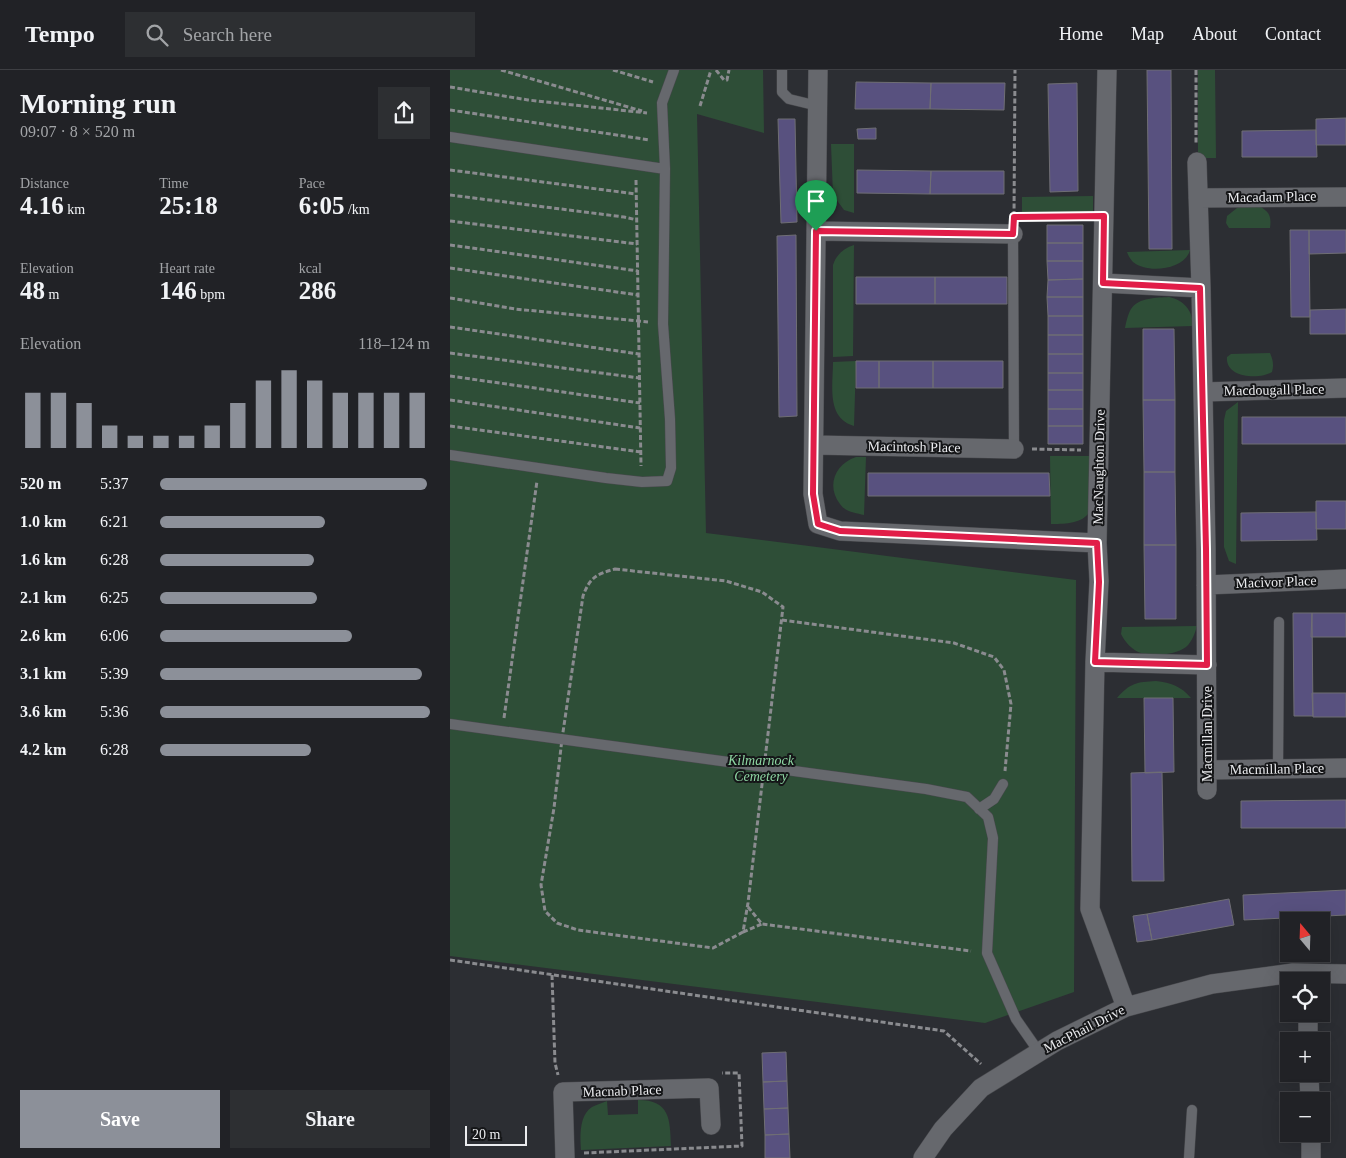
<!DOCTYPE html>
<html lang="en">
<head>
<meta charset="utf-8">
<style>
  body { margin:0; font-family:"Times New Roman",serif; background:#2d2f32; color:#f1f3f6; height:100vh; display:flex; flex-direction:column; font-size:19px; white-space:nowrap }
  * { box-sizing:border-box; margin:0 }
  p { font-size:16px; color:#a2a4a7 }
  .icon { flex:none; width:28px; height:28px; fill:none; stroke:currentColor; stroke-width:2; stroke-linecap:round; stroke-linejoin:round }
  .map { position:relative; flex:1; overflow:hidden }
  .panel { display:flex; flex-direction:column; background:#212226; width:450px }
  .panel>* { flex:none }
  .needle { width:32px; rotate:341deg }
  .buttons { position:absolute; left:830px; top:842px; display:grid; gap:10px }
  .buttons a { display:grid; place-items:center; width:50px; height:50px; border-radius:0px; background:#212226; box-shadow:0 5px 20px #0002,0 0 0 1px #3e3f43; font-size:25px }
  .scale { position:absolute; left:15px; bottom:12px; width:62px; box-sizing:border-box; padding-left:5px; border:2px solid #eaebee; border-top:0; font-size:14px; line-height:18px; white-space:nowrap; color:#eaebee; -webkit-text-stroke:4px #151618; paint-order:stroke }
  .pin { position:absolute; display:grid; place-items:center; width:42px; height:42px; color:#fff; margin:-51px -21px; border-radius:50% 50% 50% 0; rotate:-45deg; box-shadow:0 0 5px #0007 }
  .pin .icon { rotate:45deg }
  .round { display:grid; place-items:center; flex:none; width:52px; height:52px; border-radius:0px; background:#2d2f32 }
  .headline { display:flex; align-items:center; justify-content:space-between; height:85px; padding:0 20px }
  h1 { font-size:28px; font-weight:800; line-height:38px }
  .stats { display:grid; grid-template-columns:repeat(3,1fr); gap:8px; height:85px; padding:5px 20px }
  .stats div { display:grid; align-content:center }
  .stats b { font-size:25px; font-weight:800 }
  .stats small { font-size:14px; font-weight:400 }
  .stats p { font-size:14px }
  .chart { height:140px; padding:10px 20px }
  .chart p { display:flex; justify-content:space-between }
  .chart svg { width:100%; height:90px; margin-top:5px; stroke:#8c9099; stroke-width:6 }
  .primary-button { display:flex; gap:10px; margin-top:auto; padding:10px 20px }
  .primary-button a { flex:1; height:58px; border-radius:0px; background:#8c9099; color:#fff; font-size:20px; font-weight:800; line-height:58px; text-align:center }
  .primary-button a+a { background:#2d2f32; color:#f1f3f6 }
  ul { padding:0 20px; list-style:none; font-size:16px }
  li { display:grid; grid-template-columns:80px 60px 1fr; align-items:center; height:38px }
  li i { height:12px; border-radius:6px; background:#8c9099 }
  header { display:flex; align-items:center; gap:30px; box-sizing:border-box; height:70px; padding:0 25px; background:#212226; border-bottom:1px solid #3e3f43 }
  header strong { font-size:24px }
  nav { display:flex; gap:28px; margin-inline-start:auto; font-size:18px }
  .search { width:350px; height:45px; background:#2d2f32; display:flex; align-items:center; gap:12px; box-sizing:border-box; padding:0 18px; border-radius:0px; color:#a2a4a7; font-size:19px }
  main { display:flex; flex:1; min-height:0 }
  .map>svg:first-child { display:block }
  .green { fill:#2e4e37 }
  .building { fill:#58517f; stroke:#6f6e74 }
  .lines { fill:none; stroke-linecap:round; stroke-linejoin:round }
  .lane-casing { stroke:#48494d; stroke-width:11 }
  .street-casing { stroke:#48494d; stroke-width:20 }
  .path { stroke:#8a8b8f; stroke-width:3; stroke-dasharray:5 2.5; stroke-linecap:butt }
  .lane { stroke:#66686d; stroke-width:10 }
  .street { stroke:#66686d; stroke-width:19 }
  .route-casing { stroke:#fff; stroke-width:10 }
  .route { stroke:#e11d48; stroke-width:6 }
  .labels { text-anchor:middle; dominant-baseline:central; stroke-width:4; stroke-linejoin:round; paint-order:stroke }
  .street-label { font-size:14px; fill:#eaebee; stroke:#151618 }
  .park-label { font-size:14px; font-style:italic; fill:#8ed7a3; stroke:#151618 }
</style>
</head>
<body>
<header>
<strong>Tempo</strong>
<div class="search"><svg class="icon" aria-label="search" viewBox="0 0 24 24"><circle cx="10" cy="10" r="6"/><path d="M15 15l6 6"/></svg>Search here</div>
<nav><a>Home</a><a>Map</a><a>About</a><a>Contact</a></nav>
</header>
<main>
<section class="panel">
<div class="headline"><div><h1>Morning run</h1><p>09:07 · 8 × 520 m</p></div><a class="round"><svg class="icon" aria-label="share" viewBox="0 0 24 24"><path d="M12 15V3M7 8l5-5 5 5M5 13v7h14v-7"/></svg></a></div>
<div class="stats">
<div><p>Distance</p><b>4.16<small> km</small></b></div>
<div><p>Time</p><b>25:18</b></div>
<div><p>Pace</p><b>6:05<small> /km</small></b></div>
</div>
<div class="stats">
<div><p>Elevation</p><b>48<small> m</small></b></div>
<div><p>Heart rate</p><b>146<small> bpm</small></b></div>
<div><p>kcal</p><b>286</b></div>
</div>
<div class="chart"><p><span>Elevation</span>118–124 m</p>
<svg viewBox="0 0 160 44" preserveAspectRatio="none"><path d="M5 44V17M15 44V17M25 44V22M35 44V33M45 44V38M55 44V38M65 44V38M75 44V33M85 44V22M95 44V11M105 44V6M115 44V11M125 44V17M135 44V17M145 44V17M155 44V17"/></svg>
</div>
<ul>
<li><b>520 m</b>5:37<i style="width:99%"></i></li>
<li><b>1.0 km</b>6:21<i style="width:61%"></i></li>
<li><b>1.6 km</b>6:28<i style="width:57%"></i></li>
<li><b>2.1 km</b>6:25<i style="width:58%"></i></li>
<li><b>2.6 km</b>6:06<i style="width:71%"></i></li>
<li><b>3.1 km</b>5:39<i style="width:97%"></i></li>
<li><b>3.6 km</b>5:36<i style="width:100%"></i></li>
<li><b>4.2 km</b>6:28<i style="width:56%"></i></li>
</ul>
<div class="primary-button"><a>Save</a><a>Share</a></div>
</section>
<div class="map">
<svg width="896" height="1088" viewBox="0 0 896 1088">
  <rect width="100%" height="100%" fill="#2c2e33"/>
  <path class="green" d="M0,0h313l1,63 -67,-19 9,419 370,47 -2,412 -89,31 -535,-67z
    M748,0h17l1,88h-18z
    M381,74h23v69l-10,-3 -11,-15z
    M643,126v17h-71v-16z
    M806,134c12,7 16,10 14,24h-41l-3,-5 1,-7 10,-8z
    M404,175l-1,111 -20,1v-92c3,-10 11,-17 21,-20z
    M740,180c-5,20 -43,24 -57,12 -3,-3 -5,-7 -6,-10z
    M719,227c15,3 24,14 24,29l-68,2c1,-6 3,-14 6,-19 8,-12 26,-11 38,-12z
    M820,283c3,7 4,12 2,19 -13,8 -47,6 -45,-15l4,-3z
    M406,291l-2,65c-28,-8 -21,-41 -21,-64z
    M788,332l-2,162 -7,-3 -5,-14v-127l2,-9z
    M600,386h44c-1,13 2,48 -6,58 -8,10 -26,10 -37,10z
    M406,387h10l-2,58c-8,-2 -19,-3 -24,-11 -14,-18 -5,-40 16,-47z
    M747,556c-2,7 -5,16 -11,21 -10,8 -34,10 -45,6 -9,-3 -16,-11 -20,-19l1,-7z
    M706,611c15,2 25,5 35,17h-74c13,-15 20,-16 39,-17z
    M188,1030c32,0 32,19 33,46l-90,4c-1,-13 -2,-35 11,-43 4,-2 10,-4 15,-6l1,14 30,-1z"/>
  <path class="building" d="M697,0h24l1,179h-23z
    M406,12l75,1 -1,26h-75z
    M481,13h74l-1,27 -74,-1z
    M627,13l1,108 -28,1 -2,-108z
    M896,48v27h-30v-26z
    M328,49h17l2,103 -16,1z
    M426,58v11h-18l-1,-10z
    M866,60l1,27h-75v-26z
    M407,100l74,1 -1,23 -73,-1z
    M481,101h73v23h-74z
    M597,155h36v18h-36z
    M840,160h19l1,87h-19z
    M859,160h37v23l-37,1z
    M346,165l1,181 -18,1 -2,-181z
    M597,173h36v18h-36z
    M597,191h36v18l-35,1z
    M406,207h79v27h-79z
    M485,207h72v27h-72z
    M633,209v18h-36l1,-17z
    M597,227h36v19h-35z
    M896,239v25h-36v-24z
    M598,246h35v19h-35z
    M693,259h31l1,71h-32z
    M598,265h35v19h-35z
    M598,284h35v19h-35z
    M406,291h23v27h-23z
    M429,291h54v27h-54z
    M483,291h70v27h-70z
    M598,303h35v17h-35z
    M598,320h35v19h-35z
    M693,330h32v72h-31z
    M598,339h35v17h-35z
    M792,347h104v27h-104z
    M598,356h35v18h-35z
    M694,402h31l1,73h-32z
    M418,403h181l1,23h-182z
    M866,431h30v28h-30z
    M866,442l1,28 -76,1v-28z
    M694,475h32v74h-31z
    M843,543h19l1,103h-19z
    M862,543h34v24h-35z
    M862,623h34v24h-33z
    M694,628h29l1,74 -29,1z
    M712,702l2,109h-32l-1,-108z
    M896,730v28h-105v-27z
    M896,820v25l-102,5 -1,-25z
    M779,829l5,26 -82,15 -5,-26z
    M697,844l5,26 -15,2 -4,-26z
    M336,982l1,29 -24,1 -1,-29z
    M337,1011l1,27 -24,1 -1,-27z
    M338,1038l1,26 -24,1 -1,-26z
    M339,1064l1,24h-25v-23z"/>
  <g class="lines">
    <defs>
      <path id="lane" d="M332,0v22l7,7 29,7
        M0,67l215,32
        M563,164l1,215
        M0,385l156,23 36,4 25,-1 4,-13 -1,-49 -7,-95 2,-155 -3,-66 12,-33
        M0,654l476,65 41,8 21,20 5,21 -6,115 29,66 23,33
        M828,700l1,-148
        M529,739l15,-10 9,-15
        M739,1088l3,-48"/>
      <path id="street" d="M368,0l-5,424 5,30 22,7 257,12
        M657,0l-10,473 2,38 -4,81 -5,247 36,98
        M748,128l148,-1
        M366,161l197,3
        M653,213l98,5 -4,-126
        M751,218l5,261 1,241
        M753,322l143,-4
        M364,375l200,4
        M756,515l140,-6
        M645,592l112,3
        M757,700l139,-2
        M858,953v18
        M859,1004l1,27
        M861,1064v24
        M115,1088l-2,-66 146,-4 2,37
        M473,1088l20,-29 38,-41 76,-47 69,-34 86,-23 81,-11 53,1"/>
    </defs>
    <use href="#lane" class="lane-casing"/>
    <use href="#street" class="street-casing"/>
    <path class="path" d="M51,0l141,41
      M163,0l40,12
      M266,0l8,10h3l2,-10
      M746,0v74
      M0,17l78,13 119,13
      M250,36l11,-36
      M0,40l200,30
      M0,100l186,24
      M186,110l5,286
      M0,125l174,22 13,3
      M564,146l1,-146
      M572,147l64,-1
      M0,151l187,23
      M0,175l188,26
      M0,198l188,27
      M0,228l65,11 133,13
      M0,257l189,27
      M0,283l189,25
      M0,306l190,27
      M0,330l190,28
      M0,356l191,26
      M582,379l49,1
      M165,499l111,12 36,11 21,15 -35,296 -5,29 -30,16 -135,-18 -21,-7 -12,-12 -4,-26 13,-77 8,-69 21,-143c7,-19 14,-22 32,-27z
      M332,550l172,23 40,14 10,13 7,34 -6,67
      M54,648l33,-237
      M298,837l14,17 209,27
      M293,862l19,-8
      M0,890l494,71 37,33
      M102,905l3,88 3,12
      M134,1083l158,-7 -3,-73h-17"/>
    <use href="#lane" class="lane"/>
    <use href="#street" class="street"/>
  </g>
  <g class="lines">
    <defs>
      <path id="route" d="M654,146l-1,67 97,5 6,261 1,116 -112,-3 4,-80 -2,-39 -257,-12 -22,-7 -5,-30 3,-263 197,3 1,-17z"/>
    </defs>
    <use href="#route" class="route-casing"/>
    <use href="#route" class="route"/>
  </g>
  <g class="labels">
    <g class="street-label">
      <text transform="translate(822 127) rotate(-1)">Macadam Place</text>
      <text transform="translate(824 320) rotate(-1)">Macdougall Place</text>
      <text transform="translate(464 377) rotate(1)">Macintosh Place</text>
      <text transform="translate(649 397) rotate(-89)">MacNaughton Drive</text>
      <text transform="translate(826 512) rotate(-2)">Macivor Place</text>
      <text transform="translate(757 664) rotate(-90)">Macmillan Drive</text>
      <text transform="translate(827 699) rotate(-1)">Macmillan Place</text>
      <text transform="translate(634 959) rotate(-27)">MacPhail Drive</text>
      <text transform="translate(172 1021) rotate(-2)">Macnab Place</text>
    </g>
    <g class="park-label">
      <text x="311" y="690">Kilmarnock<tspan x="311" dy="16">Cemetery</tspan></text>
    </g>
  </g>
</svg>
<div class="buttons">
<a><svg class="needle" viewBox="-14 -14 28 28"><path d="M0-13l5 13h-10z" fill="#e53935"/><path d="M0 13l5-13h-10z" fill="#a2a4a7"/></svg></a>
<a><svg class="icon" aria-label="locate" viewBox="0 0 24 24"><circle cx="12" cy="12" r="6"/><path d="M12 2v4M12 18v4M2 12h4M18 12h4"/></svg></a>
<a>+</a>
<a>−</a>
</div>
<div class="scale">20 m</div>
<div class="pin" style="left:366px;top:161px;background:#1e9e55"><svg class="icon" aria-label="arrive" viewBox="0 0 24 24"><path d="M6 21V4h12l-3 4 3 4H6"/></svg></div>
</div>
</main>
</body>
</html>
